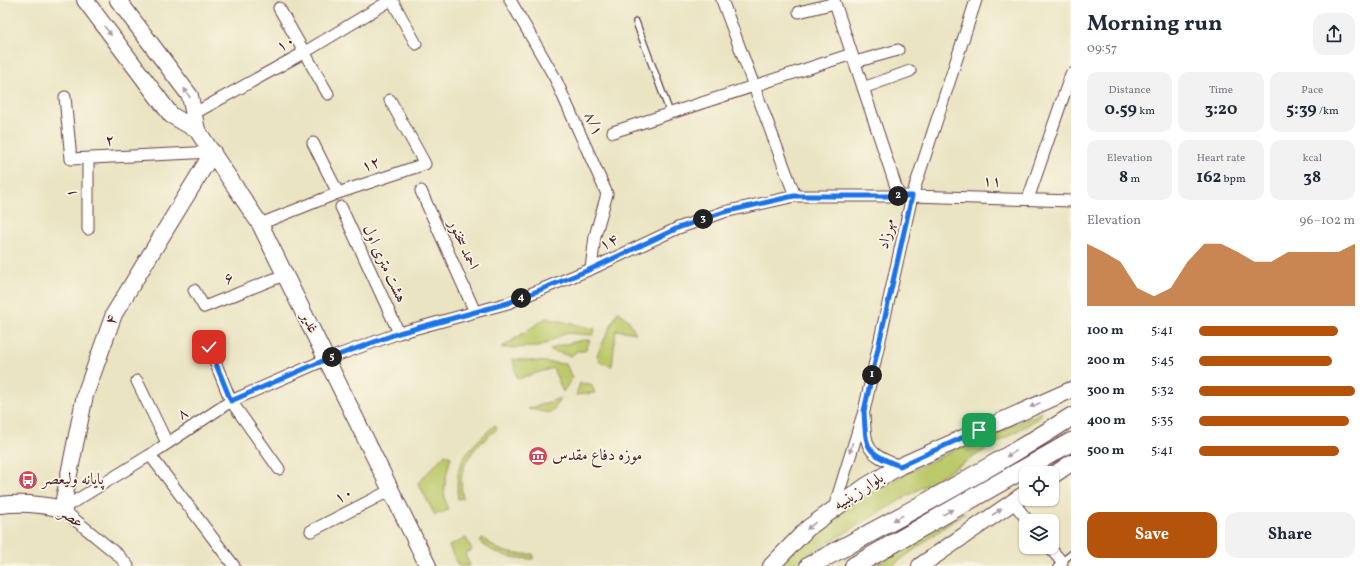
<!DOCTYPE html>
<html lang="en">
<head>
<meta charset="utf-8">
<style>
  body { margin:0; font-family:Vollkorn,Amiri,serif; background:#f2f2f3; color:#1f2937; height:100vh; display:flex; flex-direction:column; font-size:15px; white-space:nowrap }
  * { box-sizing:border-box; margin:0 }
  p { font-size:13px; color:#747a83 }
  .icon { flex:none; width:22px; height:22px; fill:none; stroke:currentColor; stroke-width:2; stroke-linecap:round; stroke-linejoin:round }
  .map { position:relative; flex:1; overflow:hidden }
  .details { display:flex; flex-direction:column; background:#fff; width:300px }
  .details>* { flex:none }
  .tools { position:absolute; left:1019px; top:466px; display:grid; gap:8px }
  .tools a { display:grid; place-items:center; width:40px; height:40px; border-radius:8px; background:#fff; box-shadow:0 1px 3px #0004; font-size:20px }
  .pin { position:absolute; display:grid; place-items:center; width:34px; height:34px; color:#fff; margin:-17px; border-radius:8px; box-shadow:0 2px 6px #0006 }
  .km { position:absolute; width:20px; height:20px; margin:-10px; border-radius:50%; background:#222; color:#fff; font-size:11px; line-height:20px; text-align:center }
  .round { display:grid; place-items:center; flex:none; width:42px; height:42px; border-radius:12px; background:#f2f2f3 }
  .head { display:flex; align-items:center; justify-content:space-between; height:68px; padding:0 16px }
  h1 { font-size:22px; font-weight:700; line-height:30px }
  .stats { display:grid; grid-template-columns:repeat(3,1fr); gap:6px; height:68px; padding:4px 16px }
  .stats div { display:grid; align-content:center; border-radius:10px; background:#f2f2f3; text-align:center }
  .stats b { font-size:17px; font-weight:700 }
  .stats small { font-size:11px; font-weight:400 }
  .stats p { font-size:11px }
  .chart { height:112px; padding:8px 16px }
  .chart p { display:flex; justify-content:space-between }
  .chart svg { width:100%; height:72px; margin-top:4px; fill:#b45309; opacity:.7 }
  .button { display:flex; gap:8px; margin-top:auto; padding:8px 16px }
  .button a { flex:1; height:46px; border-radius:12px; background:#b45309; color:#fff; font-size:16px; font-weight:700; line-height:46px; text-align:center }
  .button a+a { background:#f2f2f3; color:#1f2937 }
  ul { padding:0 16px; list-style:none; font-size:13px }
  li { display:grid; grid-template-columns:64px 48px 1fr; align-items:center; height:30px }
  li i { height:10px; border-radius:5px; background:#b45309 }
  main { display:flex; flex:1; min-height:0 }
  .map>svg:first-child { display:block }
  .green { fill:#bcc96b; stroke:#83744b }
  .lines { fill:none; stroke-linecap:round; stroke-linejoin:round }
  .lane-casing { stroke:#623d42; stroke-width:8 }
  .street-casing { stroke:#623d42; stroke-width:13 }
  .secondary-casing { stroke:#623d42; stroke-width:18 }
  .primary-casing { stroke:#623d42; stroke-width:20 }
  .lane { stroke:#fff; stroke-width:5.5 }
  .street { stroke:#fff; stroke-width:11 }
  .secondary { stroke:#fff; stroke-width:16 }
  .primary { stroke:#fff; stroke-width:18 }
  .oneway { fill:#ae9aa0 }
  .route-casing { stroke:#fff; stroke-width:8 }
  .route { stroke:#1a73e8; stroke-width:5 }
  .labels { text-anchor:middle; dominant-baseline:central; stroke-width:3.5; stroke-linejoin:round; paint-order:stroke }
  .street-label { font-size:16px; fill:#4a1f2b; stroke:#fcf5e5 }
  .poi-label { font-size:16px; fill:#4a1f2b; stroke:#fcf5e5; text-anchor:start }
</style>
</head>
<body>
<main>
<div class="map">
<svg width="1071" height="566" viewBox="0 0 1071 566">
  <rect width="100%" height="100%" fill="#fcf5e5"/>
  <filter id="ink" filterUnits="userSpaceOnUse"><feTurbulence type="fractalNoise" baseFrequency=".025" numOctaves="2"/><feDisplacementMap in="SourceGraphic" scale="8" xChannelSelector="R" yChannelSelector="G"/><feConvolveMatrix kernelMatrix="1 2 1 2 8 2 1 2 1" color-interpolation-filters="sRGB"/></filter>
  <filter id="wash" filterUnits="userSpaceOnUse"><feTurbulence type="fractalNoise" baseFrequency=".012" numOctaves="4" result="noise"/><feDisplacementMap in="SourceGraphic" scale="16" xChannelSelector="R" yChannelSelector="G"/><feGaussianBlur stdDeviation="0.9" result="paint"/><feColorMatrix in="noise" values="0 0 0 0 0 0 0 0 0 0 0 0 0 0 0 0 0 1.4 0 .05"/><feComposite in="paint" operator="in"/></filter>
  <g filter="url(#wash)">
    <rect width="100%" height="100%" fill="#eae4c3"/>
    <path class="green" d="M618,311l11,10 7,12 -20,-3 -4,36 -11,-3 -4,-8z
      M546,318l49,11 -2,6 -27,-2 -27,14 -38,1z
      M583,340h7l-5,11h-8l-6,5 -21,-6 7,-4z
      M513,359l53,5 6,14 -9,14 -10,-24 -36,11z
      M580,383l11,1 4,9 -19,2z
      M561,398l-10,15 -23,-4z
      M1042,412l-3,6 -250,148h-10c69,-77 172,-113 263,-154z
      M495,425l2,4c-23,19 -42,36 -34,69l-5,1c-5,-39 11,-50 37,-74z
      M445,454l6,3c-5,18 -10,35 -3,53l-13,5 -17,-32z
      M965,512l-73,54h-18z
      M466,538l6,12 -7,4 5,12h-12l-9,-20z
      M483,538c16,15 29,17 50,16v5c-22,-1 -36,-3 -53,-17z"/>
  </g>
  <g filter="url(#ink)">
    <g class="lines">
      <defs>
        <path id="lane" d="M636,22l34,91
          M1057,566l14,-12"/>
        <path id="street" d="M392,0l24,44
          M510,0l45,78 52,116 -12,42 -4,33
          M722,0l73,196
          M834,0l65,196
          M279,8l49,86
          M799,12l36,-9
          M855,62l43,-12
          M863,88l47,-17
          M65,97l6,62 142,-7
          M195,113l110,-61 86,-52
          M613,132l239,-78
          M313,143l25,50
          M421,191l54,121
          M1028,199l43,-125
          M341,207l58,126
          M260,224l78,-31 87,-29 -35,-64
          M88,229v-71
          M194,290l10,17 80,-32
          M209,347l22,54 48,68
          M137,381l30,62
          M864,415c2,34 3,39 36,51
          M150,455l84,111
          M1013,502l15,19
          M834,508l30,-97 48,-215 64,-196
          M311,531l80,-41
          M1049,547l13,15
          M128,566l-10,-11 -56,-46 88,-54 81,-54 96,-42 72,-26 109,-30 83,-34 87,-41 46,-16 71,-16h117l159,5"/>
        <path id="secondary" d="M85,0l86,115 26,15 63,94 168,342
          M118,0l72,96 7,34
          M1052,476l19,-13
          M0,505c22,-3 41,-1 62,4l23,-114 29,-81 99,-162
          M771,566l37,-38 58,-42 34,-20 171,-76
          M920,566l106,-73"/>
        <path id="primary" d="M809,566c89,-48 178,-95 262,-149
          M854,566l217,-124"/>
      </defs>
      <use href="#lane" class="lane-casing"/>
      <use href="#street" class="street-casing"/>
      <use href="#secondary" class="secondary-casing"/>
      <use href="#primary" class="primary-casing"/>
      <use href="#lane" class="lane"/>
      <use href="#street" class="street"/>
      <use href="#secondary" class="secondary"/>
      <use href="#primary" class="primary"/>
    </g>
    <defs><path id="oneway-solid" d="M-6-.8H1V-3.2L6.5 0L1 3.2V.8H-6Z"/></defs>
    <g class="oneway">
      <use href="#oneway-solid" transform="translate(108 31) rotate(53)"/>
      <use href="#oneway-solid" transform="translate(187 93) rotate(-123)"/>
      <use href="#oneway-solid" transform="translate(1035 405) rotate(157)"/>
      <use href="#oneway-solid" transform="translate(851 448) rotate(106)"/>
      <use href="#oneway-solid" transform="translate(1011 454) rotate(150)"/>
      <use href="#oneway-solid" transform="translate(948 512) rotate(-30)"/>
      <use href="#oneway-solid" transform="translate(997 512) rotate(-33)"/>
      <use href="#oneway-solid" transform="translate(898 518) rotate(152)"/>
      <use href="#oneway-solid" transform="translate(811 526) rotate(141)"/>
    </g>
  </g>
  <g class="lines" filter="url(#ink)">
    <defs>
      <path id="route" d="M209,347l22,54 96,-42 72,-26 109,-30 83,-34 87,-41 46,-16 70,-16h118l-48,215c2,36 0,42 36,55l79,-36"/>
    </defs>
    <use href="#route" class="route-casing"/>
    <use href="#route" class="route"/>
  </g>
  <defs>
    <symbol id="museum-disc" viewBox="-11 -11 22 22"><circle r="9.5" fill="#d1495b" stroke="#fcf5e5"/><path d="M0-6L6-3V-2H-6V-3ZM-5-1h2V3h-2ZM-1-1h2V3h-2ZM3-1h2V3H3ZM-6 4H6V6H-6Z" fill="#fff"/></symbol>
    <symbol id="bus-disc" viewBox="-11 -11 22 22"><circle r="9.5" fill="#d1495b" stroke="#fcf5e5"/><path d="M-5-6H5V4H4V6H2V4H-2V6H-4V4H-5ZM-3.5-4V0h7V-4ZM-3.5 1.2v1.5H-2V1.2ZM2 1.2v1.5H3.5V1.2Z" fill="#fff"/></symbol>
  </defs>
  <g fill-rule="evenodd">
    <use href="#museum-disc" x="527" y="445" width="22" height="22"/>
    <use href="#bus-disc" x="17" y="469" width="22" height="22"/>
  </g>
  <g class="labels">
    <g class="street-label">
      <text transform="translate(286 44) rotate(-29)">۱۰</text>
      <text transform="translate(593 124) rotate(66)">۸/۱</text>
      <text transform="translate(110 141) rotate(-3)">۲</text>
      <text transform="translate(371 165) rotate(-19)">۱۲</text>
      <text transform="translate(992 182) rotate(2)">۱۱</text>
      <text transform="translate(72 193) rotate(-90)">۱</text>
      <text transform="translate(887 234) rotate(-77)">مهرزاد</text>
      <text transform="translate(609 243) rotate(-25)">۱۴</text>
      <text transform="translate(463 245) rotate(66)">احمد سخنور</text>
      <text transform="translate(384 264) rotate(65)">هشت متری اول</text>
      <text transform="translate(229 279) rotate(-22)">۶</text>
      <text transform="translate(112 320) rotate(-67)">۴</text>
      <text transform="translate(309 323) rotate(63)">غدیر</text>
      <text transform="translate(183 414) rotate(-33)">۸</text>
      <text transform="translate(859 492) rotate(-33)">بلوار زینبیه</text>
      <text transform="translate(344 496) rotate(-27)">۱۰</text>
      <text transform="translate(71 518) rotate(34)">عصر</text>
    </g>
    <g class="poi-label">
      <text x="552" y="456">موزه دفاع مقدس</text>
      <text x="42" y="480">پایانه ولیعصر</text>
    </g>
  </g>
</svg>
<div class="tools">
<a><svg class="icon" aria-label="locate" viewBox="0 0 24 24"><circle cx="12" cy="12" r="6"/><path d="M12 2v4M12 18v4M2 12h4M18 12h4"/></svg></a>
<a><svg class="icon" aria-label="layers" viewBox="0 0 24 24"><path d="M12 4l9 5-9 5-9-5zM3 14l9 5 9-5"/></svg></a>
</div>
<div class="pin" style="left:979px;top:430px;background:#1e9e55"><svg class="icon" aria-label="arrive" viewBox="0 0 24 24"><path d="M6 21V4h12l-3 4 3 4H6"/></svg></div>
<div class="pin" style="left:209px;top:347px;background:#d93025"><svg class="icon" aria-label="check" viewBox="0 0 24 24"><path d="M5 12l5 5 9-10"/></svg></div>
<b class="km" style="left:872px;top:375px">1</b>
<b class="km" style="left:898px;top:196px">2</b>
<b class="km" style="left:703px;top:219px">3</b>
<b class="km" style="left:521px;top:298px">4</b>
<b class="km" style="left:332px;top:357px">5</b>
</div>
<section class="details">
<div class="head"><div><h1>Morning run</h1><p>09:57</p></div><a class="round"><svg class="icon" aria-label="share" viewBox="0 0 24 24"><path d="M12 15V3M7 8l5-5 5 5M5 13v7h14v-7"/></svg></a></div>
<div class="stats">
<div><p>Distance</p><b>0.59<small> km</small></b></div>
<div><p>Time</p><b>3:20</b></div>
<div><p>Pace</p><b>5:39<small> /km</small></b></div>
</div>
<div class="stats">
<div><p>Elevation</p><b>8<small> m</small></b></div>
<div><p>Heart rate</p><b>162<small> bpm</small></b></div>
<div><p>kcal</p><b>38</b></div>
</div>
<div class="chart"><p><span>Elevation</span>96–102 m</p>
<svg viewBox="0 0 160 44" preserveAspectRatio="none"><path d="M0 44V6L10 11L20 17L30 33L40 38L50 33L60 17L70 6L80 6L90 11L100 17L110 17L120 11L130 11L140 11L150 11L160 6V44z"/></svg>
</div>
<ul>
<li><b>100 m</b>5:41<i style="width:89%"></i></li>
<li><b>200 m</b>5:45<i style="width:85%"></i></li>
<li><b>300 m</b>5:32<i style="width:100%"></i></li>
<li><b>400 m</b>5:35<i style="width:96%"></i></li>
<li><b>500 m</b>5:41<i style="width:90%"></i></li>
</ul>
<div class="button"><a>Save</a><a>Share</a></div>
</section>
</main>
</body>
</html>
